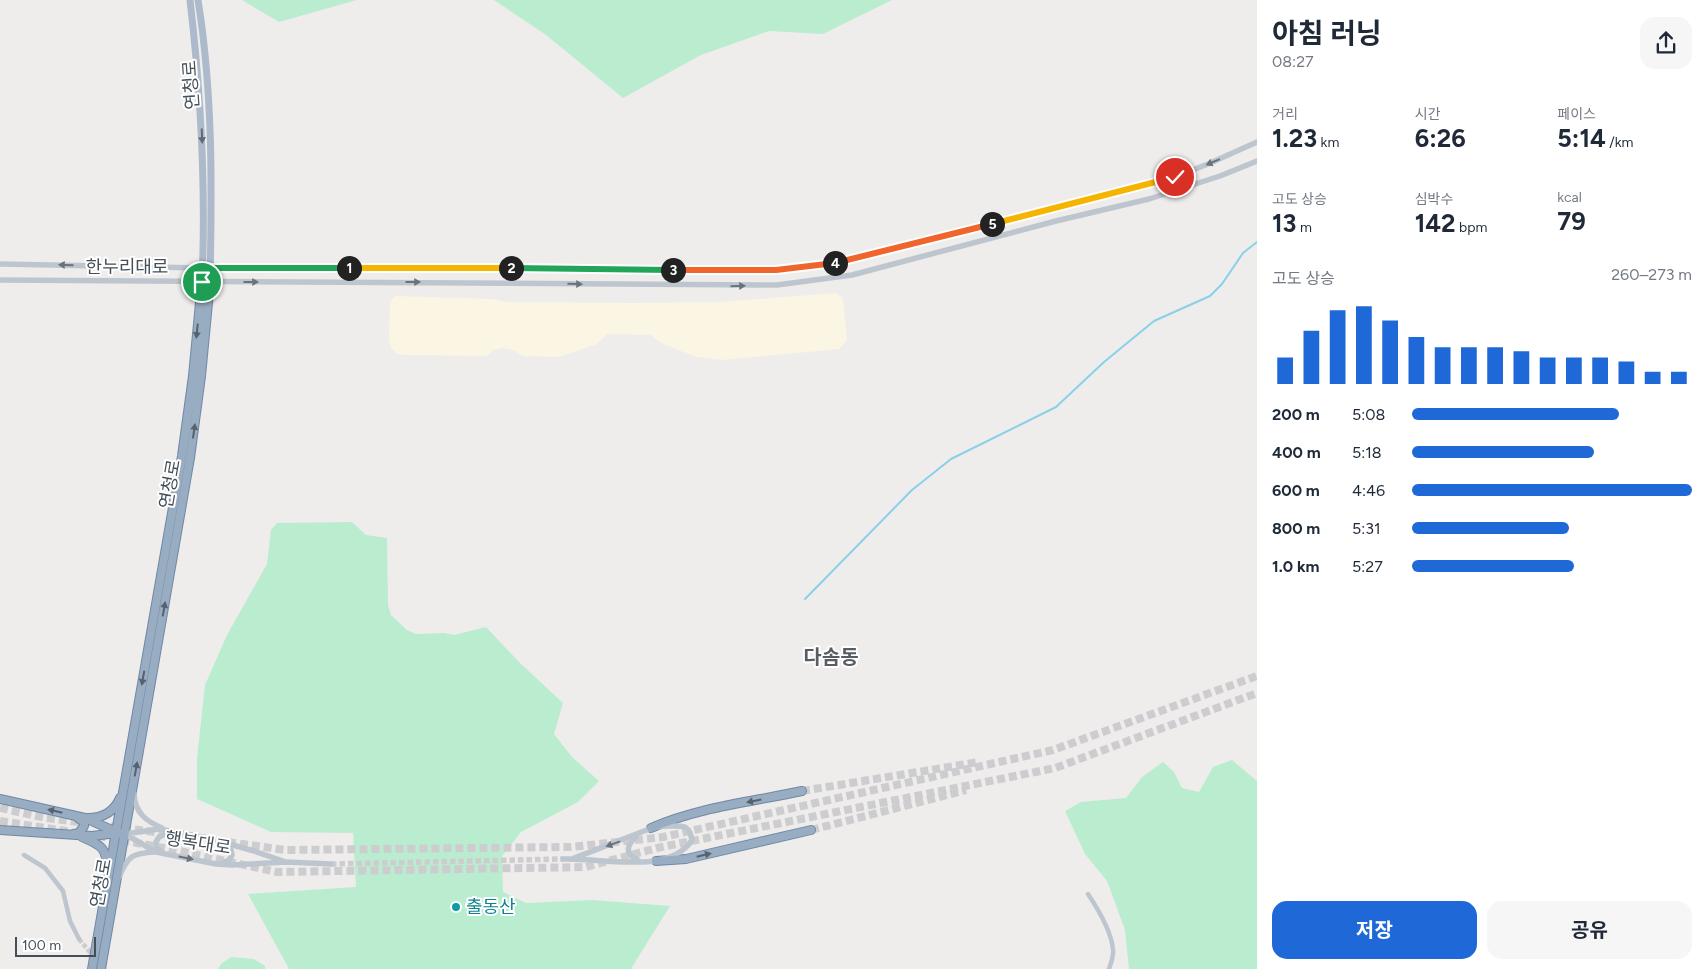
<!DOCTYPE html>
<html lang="ko">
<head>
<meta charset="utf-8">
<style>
  body { margin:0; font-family:Figtree,"Noto Sans KR",sans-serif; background:#f6f6f7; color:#1f2937; height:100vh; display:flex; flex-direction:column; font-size:19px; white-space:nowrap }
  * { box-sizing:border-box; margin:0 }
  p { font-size:16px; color:#747a83 }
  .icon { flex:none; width:28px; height:28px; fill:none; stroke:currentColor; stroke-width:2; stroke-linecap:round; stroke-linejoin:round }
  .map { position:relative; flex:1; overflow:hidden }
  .details { display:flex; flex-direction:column; background:#fff; width:450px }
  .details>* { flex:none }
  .scale { position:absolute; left:15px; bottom:12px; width:81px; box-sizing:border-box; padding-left:5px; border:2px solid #454f59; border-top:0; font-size:14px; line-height:18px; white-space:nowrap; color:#454f59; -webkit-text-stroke:4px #fff; paint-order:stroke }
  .pin { position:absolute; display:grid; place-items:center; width:42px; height:42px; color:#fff; margin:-21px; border:2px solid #fff; border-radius:50%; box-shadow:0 1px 5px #0007 }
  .km { position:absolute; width:25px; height:25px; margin:-12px; border-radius:50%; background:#222; color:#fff; font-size:14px; line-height:25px; text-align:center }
  .round { display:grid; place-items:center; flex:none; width:52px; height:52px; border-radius:15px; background:#f6f6f7 }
  .headline { display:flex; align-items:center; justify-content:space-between; height:85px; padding:0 15px }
  h1 { font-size:28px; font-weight:700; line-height:38px }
  .metrics { display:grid; grid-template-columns:repeat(3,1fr); gap:8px; height:85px; padding:5px 15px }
  .metrics div { display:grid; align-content:center }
  .metrics b { font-size:25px; font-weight:700 }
  .metrics small { font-size:14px; font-weight:400 }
  .metrics p { font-size:14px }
  .chart { height:140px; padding:10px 15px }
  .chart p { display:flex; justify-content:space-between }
  .chart svg { width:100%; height:90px; margin-top:5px; stroke:#1e68d7; stroke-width:6 }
  .action { display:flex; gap:10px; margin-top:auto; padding:10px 15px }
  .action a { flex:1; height:58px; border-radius:15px; background:#1e68d7; color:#fff; font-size:20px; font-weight:700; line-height:58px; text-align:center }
  .action a+a { background:#f6f6f7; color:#1f2937 }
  ul { padding:0 15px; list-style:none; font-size:16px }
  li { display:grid; grid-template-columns:80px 60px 1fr; align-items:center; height:38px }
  li i { height:12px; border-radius:6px; background:#1e68d7 }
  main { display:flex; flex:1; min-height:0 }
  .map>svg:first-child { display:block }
  .commercial { fill:#fbf5e4 }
  .green { fill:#baedd0 }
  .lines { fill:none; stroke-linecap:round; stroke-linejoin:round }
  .stream { stroke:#88d1e9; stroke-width:2 }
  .minor-tunnel { stroke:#cdcdcf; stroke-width:4.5; stroke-dasharray:4.5 2; stroke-linecap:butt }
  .tertiary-tunnel { stroke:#cdcdcf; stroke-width:5.5; stroke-dasharray:5.5 3; stroke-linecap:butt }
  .trunk-tunnel { stroke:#cdcdcf; stroke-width:8; stroke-dasharray:8 4; stroke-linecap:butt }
  .trunk-casing { stroke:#7088a6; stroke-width:10 }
  .minor { stroke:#bdc6ce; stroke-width:4.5 }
  .tertiary { stroke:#bdc6ce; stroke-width:5.5 }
  .primary { stroke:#acbacb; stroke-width:7 }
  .trunk { stroke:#98acc2; stroke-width:8 }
  .oneway { fill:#5f6a76 }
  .oneway2 { fill:#69737c }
  .oneway3 { fill:#56626e }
  .split-1-casing { stroke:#fff; stroke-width:10 }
  .split-2-casing { stroke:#fff; stroke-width:10 }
  .split-3-casing { stroke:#fff; stroke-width:10 }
  .split-4-casing { stroke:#fff; stroke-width:10 }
  .split-5-casing { stroke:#fff; stroke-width:10 }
  .split-6-casing { stroke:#fff; stroke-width:10 }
  .split-1 { stroke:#22a559; stroke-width:6 }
  .split-2 { stroke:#f5b400; stroke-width:6 }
  .split-3 { stroke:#22a559; stroke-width:6 }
  .split-4 { stroke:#f0652b; stroke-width:6 }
  .split-5 { stroke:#f0652b; stroke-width:6 }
  .split-6 { stroke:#f5b400; stroke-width:6 }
  .culture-dot { fill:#0f9aa8; stroke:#fff; stroke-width:2 }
  .labels { text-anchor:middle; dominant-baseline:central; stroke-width:4; stroke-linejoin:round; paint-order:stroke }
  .street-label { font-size:18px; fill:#454f59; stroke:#fff }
  .culture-label { font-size:18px; fill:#0d838f; stroke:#fff; text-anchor:start }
  .quarter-label { font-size:20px; font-weight:bold; fill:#595c61; stroke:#fff }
</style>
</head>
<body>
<main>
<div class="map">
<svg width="1257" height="969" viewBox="0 0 1257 969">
  <rect width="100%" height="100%" fill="#efecec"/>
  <path class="commercial" d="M836,293l7,5 4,42 -8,9 -118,11 -25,-3 -37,-15 -8,-7 -44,-1 -10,10 -38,13 -36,-1 -10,-6 -10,-2 -9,2 -8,6 -81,-1 -8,-1 -6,-6 -2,-9 1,-37 5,-6 97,3 15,3 127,1 85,-1z"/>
  <path class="green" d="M242,0h115l-78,22z
    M494,0h398l-69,34 -54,-3 -68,24 -78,43 -77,-63z
    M352,522l14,13 21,3 1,67 3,10 16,15 9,4 28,-1 10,2 32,-8 33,35 44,41 -9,31 18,23 27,24 -21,21 -57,30 -19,24 1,36 23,11 66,-3 78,6 -38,61 1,2h-344l-41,-75 108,-7 -3,-54 -82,-1 -74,-33v-41l8,-73 22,-50 40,-71 4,-34 6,-7z
    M1232,760l25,21v188h-128l-4,-39 -18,-49 -22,-27 -20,-43 16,-9 45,-4 16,-21 21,-15 11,10 8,16 17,4 14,-25z
    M231,957l23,2 11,7v3h-47l3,-5z"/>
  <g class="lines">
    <path class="stream" d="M805,599l107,-109 39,-31 105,-52 48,-45 50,-41 56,-25 12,-12 21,-31 14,-11"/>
    <path class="minor-tunnel" d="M79,939l15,18"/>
    <path class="tertiary-tunnel" d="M331,864l232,-5"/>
    <path class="trunk-tunnel" d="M802,791l177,-29
      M0,808l46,10 41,5
      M0,821l72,11
      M111,826l78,11
      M811,830l155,-40
      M98,836l72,13 107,23 309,-5 71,-19 398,-80 202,-75
      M228,842l57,8 286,-3 92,-10 390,-87 204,-74"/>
    <defs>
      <path id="trunk" d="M0,799l85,19 36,16
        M88,818c15,0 26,-6 32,-20
        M651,828c48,-21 100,-26 151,-37
        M0,830l92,6 25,-3
        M74,834l5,-1 5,-7v-4l-6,-4
        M82,837c21,9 24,11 26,33
        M656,861l30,-2 125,-29
        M92,969l90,-513 11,-80 9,-94
        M101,969l89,-511 11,-82 9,-94"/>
    </defs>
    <use href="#trunk" class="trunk-casing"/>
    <path class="minor" d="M24,855l21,13 18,23 7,30 9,18
      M1088,894c10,15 23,36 25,55 1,7 -2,14 -4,20"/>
    <path class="tertiary" d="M0,264l202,4
      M210,268h245l278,3h43l73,-10 326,-84 33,-13 49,-22
      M0,280l777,5 75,-10 204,-54 93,-22 71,-23 37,-15
      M134,794c1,19 12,27 28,34
      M125,834l31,18 60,12 16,1 54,-3 45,2
      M125,834l34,-5 49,9 46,13 29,10
      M636,837c-10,9 -11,17 2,23
      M162,852l-6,-5v-5l3,-5 10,-5
      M563,859c36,-2 106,17 129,-19 -1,-5 -2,-10 -7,-13 -6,-2 -30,-1 -35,2 -26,9 -51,20 -76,29
      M221,863l8,-3 3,-5 -1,-5 -5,-6
      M119,877c9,-21 13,-24 36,-25"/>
    <path class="primary" d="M190,0c11,94 16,188 12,282
      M198,0c15,93 14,188 12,282"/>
    <use href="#trunk" class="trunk"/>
  </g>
  <defs><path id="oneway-solid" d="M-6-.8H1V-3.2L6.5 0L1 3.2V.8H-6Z" transform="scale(1.25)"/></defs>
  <use class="oneway" href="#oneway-solid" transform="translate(202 136) rotate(88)"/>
  <g class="oneway2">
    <use href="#oneway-solid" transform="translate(1213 162) rotate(157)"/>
    <use href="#oneway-solid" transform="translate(66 265) rotate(-179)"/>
    <use href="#oneway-solid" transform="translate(251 282)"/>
    <use href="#oneway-solid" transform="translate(413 282)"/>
    <use href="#oneway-solid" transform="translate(575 284) rotate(1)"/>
    <use href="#oneway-solid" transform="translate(738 286) rotate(-1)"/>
    <use href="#oneway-solid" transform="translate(613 844) rotate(160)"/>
    <use href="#oneway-solid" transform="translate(186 858) rotate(11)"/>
  </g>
  <g class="oneway3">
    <use href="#oneway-solid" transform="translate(197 331) rotate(96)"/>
    <use href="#oneway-solid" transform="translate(194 431) rotate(-82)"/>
    <use href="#oneway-solid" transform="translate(164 609) rotate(-80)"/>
    <use href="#oneway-solid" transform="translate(143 678) rotate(100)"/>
    <use href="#oneway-solid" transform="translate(136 769) rotate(-80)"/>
    <use href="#oneway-solid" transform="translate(754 801) rotate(169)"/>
    <use href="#oneway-solid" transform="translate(55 811) rotate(-167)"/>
    <use href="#oneway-solid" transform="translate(704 855) rotate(-13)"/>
  </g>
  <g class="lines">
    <defs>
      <path id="split-1" d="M202,282h8v-14h139"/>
      <path id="split-2" d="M349,268h162"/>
      <path id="split-3" d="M511,268l162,2"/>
      <path id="split-4" d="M673,270h103l59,-7"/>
      <path id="split-5" d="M835,263l157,-39"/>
      <path id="split-6" d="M992,224l183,-47"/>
    </defs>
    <use href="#split-1" class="split-1-casing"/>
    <use href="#split-2" class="split-2-casing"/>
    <use href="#split-3" class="split-3-casing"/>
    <use href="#split-4" class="split-4-casing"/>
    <use href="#split-5" class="split-5-casing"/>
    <use href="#split-6" class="split-6-casing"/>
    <use href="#split-1" class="split-1"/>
    <use href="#split-2" class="split-2"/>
    <use href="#split-3" class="split-3"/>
    <use href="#split-4" class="split-4"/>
    <use href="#split-5" class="split-5"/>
    <use href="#split-6" class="split-6"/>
  </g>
  <circle class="culture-dot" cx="456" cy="907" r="5"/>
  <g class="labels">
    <g class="street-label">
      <text transform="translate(191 85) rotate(-94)">연청로</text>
      <text x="127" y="267">한누리대로</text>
      <text transform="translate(170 484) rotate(-80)">연청로</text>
      <text transform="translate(198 843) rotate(9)">행복대로</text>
      <text transform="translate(101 883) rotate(-80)">연청로</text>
    </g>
    <g class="culture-label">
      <text x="466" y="907">출동산</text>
    </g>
    <g class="quarter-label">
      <text x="831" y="657">다솜동</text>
    </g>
  </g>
</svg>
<div class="scale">100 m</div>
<div class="pin" style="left:202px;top:282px;background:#1e9e55"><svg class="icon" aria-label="arrive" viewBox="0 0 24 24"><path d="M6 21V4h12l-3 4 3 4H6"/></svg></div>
<div class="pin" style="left:1175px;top:177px;background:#d93025"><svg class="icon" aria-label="check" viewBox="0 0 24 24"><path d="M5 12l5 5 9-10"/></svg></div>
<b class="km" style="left:349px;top:268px">1</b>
<b class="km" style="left:511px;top:268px">2</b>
<b class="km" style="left:673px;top:270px">3</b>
<b class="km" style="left:835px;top:263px">4</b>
<b class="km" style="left:992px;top:224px">5</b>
</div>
<section class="details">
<div class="headline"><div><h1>아침 러닝</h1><p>08:27</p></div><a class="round"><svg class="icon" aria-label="share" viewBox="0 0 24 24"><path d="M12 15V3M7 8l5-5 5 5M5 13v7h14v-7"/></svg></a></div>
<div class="metrics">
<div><p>거리</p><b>1.23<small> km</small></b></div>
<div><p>시간</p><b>6:26</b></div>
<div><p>페이스</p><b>5:14<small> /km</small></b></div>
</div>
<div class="metrics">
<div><p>고도 상승</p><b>13<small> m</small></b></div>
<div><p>심박수</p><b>142<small> bpm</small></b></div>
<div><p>kcal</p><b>79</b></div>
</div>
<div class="chart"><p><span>고도 상승</span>260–273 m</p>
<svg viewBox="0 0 160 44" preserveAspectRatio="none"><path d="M5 44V31M15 44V18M25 44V8M35 44V6M45 44V13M55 44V21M65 44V26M75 44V26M85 44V26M95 44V28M105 44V31M115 44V31M125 44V31M135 44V33M145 44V38M155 44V38"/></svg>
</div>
<ul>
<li><b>200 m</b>5:08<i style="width:74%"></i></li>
<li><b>400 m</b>5:18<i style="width:65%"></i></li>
<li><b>600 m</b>4:46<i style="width:100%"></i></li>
<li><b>800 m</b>5:31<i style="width:56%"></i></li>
<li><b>1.0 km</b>5:27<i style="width:58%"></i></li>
</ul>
<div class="action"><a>저장</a><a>공유</a></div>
</section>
</main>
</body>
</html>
